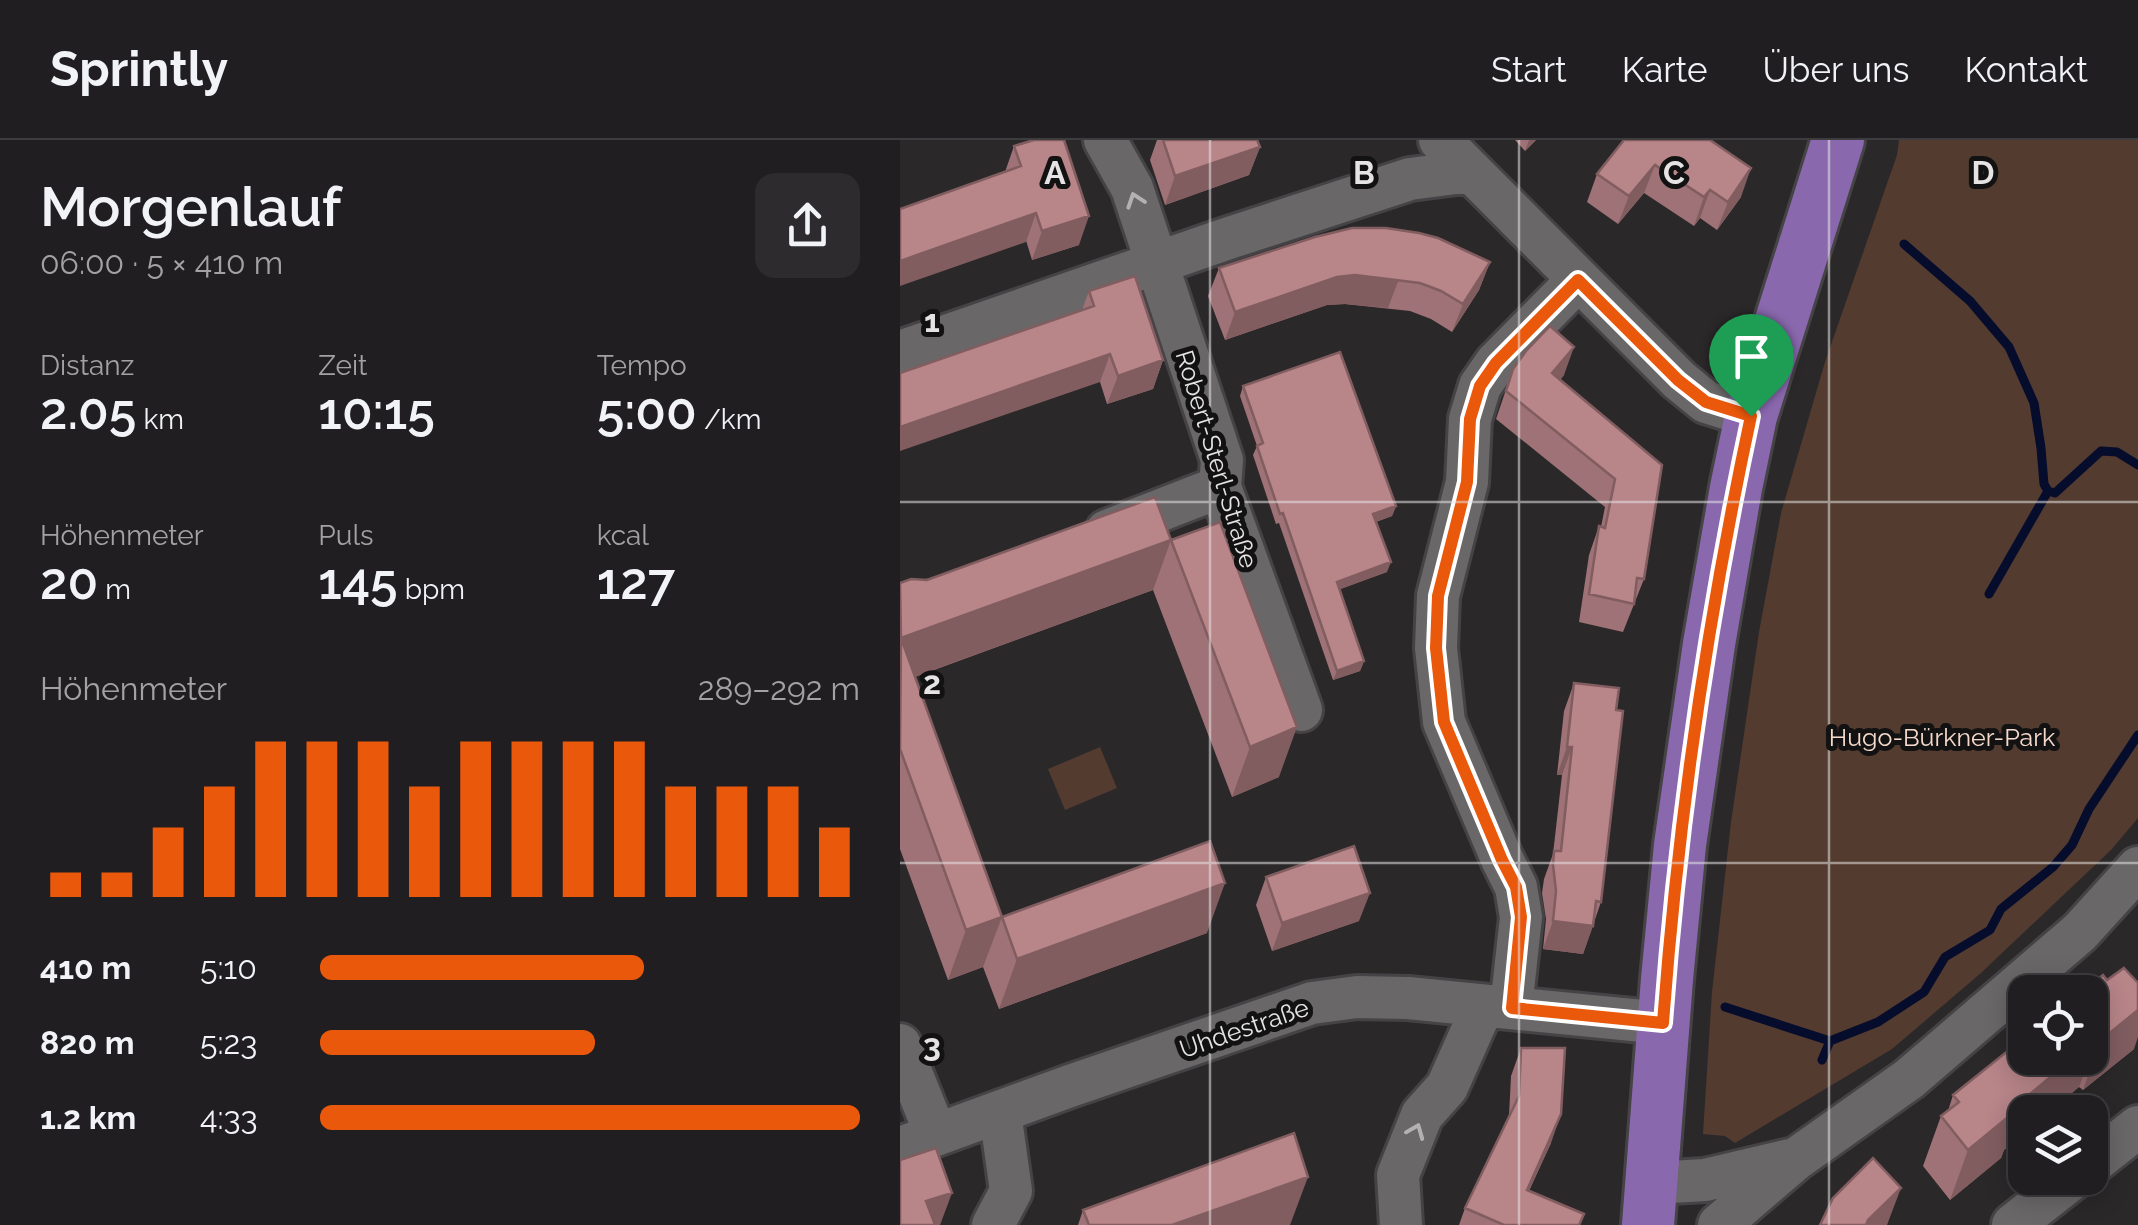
<!DOCTYPE html>
<html lang="de">
<head>
<meta charset="utf-8">
<style>
  body { margin:0; font-family:Raleway,sans-serif; background:#2d2b2d; color:#f1f3f6; height:100vh; display:flex; flex-direction:column; font-size:38px; white-space:nowrap }
  * { box-sizing:border-box; margin:0 }
  p { font-size:32px; color:#a2a2a5 }
  .icon { flex:none; width:55px; height:55px; fill:none; stroke:currentColor; stroke-width:2; stroke-linecap:round; stroke-linejoin:round }
  .map { position:relative; flex:1; overflow:hidden }
  .drawer { display:flex; flex-direction:column; background:#201e20; width:900px }
  .drawer>* { flex:none }
  .fabs { position:absolute; left:1108px; top:835px; display:grid; gap:20px }
  .fabs a { display:grid; place-items:center; width:100px; height:100px; border-radius:20px; background:#201e20; box-shadow:0 5px 25px #0003,0 0 0 2px #3d3c3e; font-size:50px }
  .pin { position:absolute; display:grid; place-items:center; width:85px; height:85px; color:#fff; margin:-102px -42px; border-radius:50% 50% 50% 0; rotate:-45deg; box-shadow:0 0 10px #0007 }
  .pin .icon { rotate:45deg }
  .round { display:grid; place-items:center; flex:none; width:105px; height:105px; border-radius:20px; background:#2d2b2d }
  .summary { display:flex; align-items:center; justify-content:space-between; height:170px; padding:0 40px }
  h1 { font-size:55px; font-weight:600; line-height:75px }
  .metrics { display:grid; grid-template-columns:repeat(3,1fr); gap:15px; height:170px; padding:10px 40px }
  .metrics div { display:grid; align-content:center }
  .metrics b { font-size:50px; font-weight:600 }
  .metrics small { font-size:28px; font-weight:400 }
  .metrics p { font-size:28px }
  .chart { height:280px; padding:20px 40px }
  .chart p { display:flex; justify-content:space-between }
  .chart svg { width:100%; height:180px; margin-top:10px; stroke:#ea580c; stroke-width:6 }
  ul { padding:0 40px; list-style:none; font-size:32px }
  li { display:grid; grid-template-columns:160px 120px 1fr; align-items:center; height:75px }
  li i { height:25px; border-radius:12px; background:#ea580c }
  header { display:flex; align-items:center; gap:60px; box-sizing:border-box; height:140px; padding:0 50px; background:#201e20; border-bottom:2px solid #3d3c3e }
  header strong { font-size:48px }
  nav { display:flex; gap:55px; margin-inline-start:auto; font-size:35px }
  main { display:flex; flex:1; min-height:0 }
  .map>svg:first-child { display:block }
  .green { fill:#533b2f }
  .lines { fill:none; stroke-linecap:round; stroke-linejoin:round }
  .stream { stroke:#060c2b; stroke-width:9 }
  .minor-casing { stroke:#454345; stroke-width:48 }
  .major-casing { stroke:#454345; stroke-width:58 }
  .minor { stroke:#696768; stroke-width:42 }
  .major { stroke:#8a68ae; stroke-width:52 }
  .wall { fill:#9e7276 }
  .shaded-wall { fill:#815d60 }
  .building { fill:#b88589; stroke:#815d60; stroke-width:2.5 }
  .oneway { stroke:#b3b1b2 }
  .route-casing { stroke:#fff; stroke-width:20 }
  .route { stroke:#ea580c; stroke-width:12 }
  .grid { fill:none; stroke:#e5e3e4; stroke-width:2.5; stroke-opacity:0.55 }
  .labels { text-anchor:middle; dominant-baseline:central; stroke-width:10; stroke-linejoin:round; paint-order:stroke }
  .street-label { font-size:25px; fill:#e5e3e4; stroke:#131212 }
  .park-label { font-size:25px; fill:#f5d9cb; stroke:#131212 }
  .grid-label { font-size:32px; text-anchor:middle; font-weight:bold; fill:#e5e3e4; stroke:#131212; stroke-width:10; stroke-linejoin:round; paint-order:stroke }
</style>
</head>
<body>
<header>
<strong>Sprintly</strong>
<nav><a>Start</a><a>Karte</a><a>Über uns</a><a>Kontakt</a></nav>
</header>
<main>
<section class="drawer">
<div class="summary"><div><h1>Morgenlauf</h1><p>06:00 · 5 × 410 m</p></div><a class="round"><svg class="icon" aria-label="share" viewBox="0 0 24 24"><path d="M12 15V3M7 8l5-5 5 5M5 13v7h14v-7"/></svg></a></div>
<div class="metrics">
<div><p>Distanz</p><b>2.05<small> km</small></b></div>
<div><p>Zeit</p><b>10:15</b></div>
<div><p>Tempo</p><b>5:00<small> /km</small></b></div>
</div>
<div class="metrics">
<div><p>Höhenmeter</p><b>20<small> m</small></b></div>
<div><p>Puls</p><b>145<small> bpm</small></b></div>
<div><p>kcal</p><b>127</b></div>
</div>
<div class="chart"><p><span>Höhenmeter</span>289–292 m</p>
<svg viewBox="0 0 160 44" preserveAspectRatio="none"><path d="M5 44V38M15 44V38M25 44V27M35 44V17M45 44V6M55 44V6M65 44V6M75 44V17M85 44V6M95 44V6M105 44V6M115 44V6M125 44V17M135 44V17M145 44V17M155 44V27"/></svg>
</div>
<ul>
<li><b>410 m</b>5:10<i style="width:60%"></i></li>
<li><b>820 m</b>5:23<i style="width:51%"></i></li>
<li><b>1.2 km</b>4:33<i style="width:100%"></i></li>
</ul>
</section>
<div class="map">
<svg width="1238" height="1085" viewBox="0 0 1238 1085">
  <rect width="100%" height="100%" fill="#2b282a"/>
  <path class="green" d="M999,0h239v678l-27,32 -130,123 -89,76 -157,94 -10,-7 -22,-2 9,-142 19,-170 28,-190 22,-119 44,-151 72,-207z
    M200,607l17,41 -52,22 -17,-41z"/>
  <g class="lines">
    <path class="stream" d="M1004,104l66,57 39,46 25,56 7,45 3,36 4,7 7,2 46,-42 16,1 21,13
      M1089,454l59,-103
      M825,867l105,34
      M922,920l8,-19 48,-19 46,-30 21,-35 45,-27 11,-21 52,-42 19,-22 17,-36 49,-74"/>
    <defs>
      <path id="minor" d="M205,0l27,48 90,272 -2,27 81,223
        M540,0l239,240 27,22 45,14
        M0,212l329,-114 181,-59 61,-8
        M207,391l113,-44
        M611,868l10,-91 -5,-30 -14,-28 -58,-137 -8,-74 2,-52 29,-114 3,-63 10,-33 16,-23 82,-83
        M0,905l36,90
        M0,1008l170,-62 242,-83 45,-6 51,1 255,25
        M1190,1025l48,-38
        M753,1043l52,-3 85,-20
        M93,1085l18,-34 -11,-79
        M501,1085l-3,-50 24,-60 25,-28 36,-81
        M819,1085l77,-66 113,-80 171,-147 58,-64
        M1113,1085l60,-47"/>
      <path id="major" d="M748,1085l19,-246 13,-134 29,-201 27,-156 15,-72 87,-276"/>
    </defs>
    <use href="#minor" class="minor-casing"/>
    <use href="#major" class="major-casing"/>
    <use href="#minor" class="minor"/>
    <use href="#major" class="major"/>
  </g>
  <path class="wall" d="M257,0h100l3,7 -11,28 -84,30 -15,-45z
    M615,0h21l-11,11z
    M724,0l117,57 -24,33 -17,-12 -6,8 -50,-33 -26,31 -31,-22 10,-28z
    M114,6l65,99 -47,15 -27,-88z
    M590,122l-11,28 -27,42 -21,-13 -21,-8 -65,-7 -18,1 -102,35 -17,-44 11,-28z
    M189,151l74,69 -10,29 -46,15 -7,-22 -18,-72z
    M613,229l51,6 -4,5 102,85 -18,114 -21,53 -44,-10 10,-67 10,-29 2,1 4,-20 -109,-88z
    M343,246l153,120 -4,10 -16,6 11,50 -48,17 25,72 -4,10 -27,9 -54,-157 -3,1 -23,-69 4,-9 -17,-50z
    M271,400l108,237 -47,20 -79,-207 -238,87 87,240 205,16 -208,76 -16,-42 -35,13 -48,-131v-266z
    M674,543l42,27 -15,192 -18,52 -40,-5 3,-30 -4,-26 2,-14 9,-25 9,-79h-5l7,-64z
    M366,737l93,44 -87,30 -16,-46z
    M1190,852l44,57 -51,41 -4,-3 -75,63 -3,8 -51,42 -27,-34 18,-50 7,-5 5,-16 72,-37h65z
    M621,908l30,95 -22,48 51,34h-121l6,-17 44,-92 2,-40z
    M183,1070l207,15h-212z"/>
  <path class="shaded-wall" d="M629,0h7l-11,11z
    M360,7l-11,28 -84,30 10,-29z
    M755,25l-11,28 -26,31 11,-28z
    M851,28l-10,29 -24,33 11,-28z
    M810,50l-10,28 -6,8 10,-29z
    M136,73l-10,29 -126,44v-25z
    M189,76l-10,29 -47,15 10,-29z
    M590,122l-11,28 -27,42 11,-28z
    M455,135l44,4 -11,29 -43,-4 -18,1 -102,35 10,-28 102,-35z
    M674,207l-10,28 -22,26 10,-28z
    M210,214l-10,28 -200,69v-24z
    M263,220l-10,29 -46,15 11,-28z
    M496,366l-4,10 -23,8 4,-10z
    M271,400l-18,50 -253,92 1,-44z
    M491,422l-4,10 -54,20 4,-10z
    M464,521l-4,10 -27,9 4,-9z
    M397,587l-18,50 -47,20 18,-50z
    M667,607h5l-10,28h-5z
    M325,743l-18,50 -208,76 18,-50z
    M470,753l-11,28 -87,30 10,-28z
    M102,777l-19,50 -35,13 18,-50z
    M653,781l40,5 -10,28 -40,-5z
    M1238,870v27l-4,12 -51,41 18,-50z
    M1197,897l-7,20v-14z
    M1173,918h17l-11,29 -30,25h-24v21l-21,17 -3,8 -51,42 18,-50 49,-45z
    M661,974l-10,29 -35,75 11,-28z
    M408,1037l-18,48h-118z
    M1001,1048l-14,37h-21l2,-5z
    M52,1053l-12,32h-22l8,-24z"/>
  <path class="building" d="M134,0h30l25,76 -47,15 -6,-18 -136,48v-52l121,-43 -7,-20z
    M263,0h94l3,7 -85,29z
    M724,0h86l41,28 -23,34 -18,-12 -6,7 -49,-32 -26,31 -32,-22z
    M452,88h34l33,5 19,5 52,24 -27,42 -22,-13 -21,-8 -65,-8 -18,2 -102,35 -16,-44 96,-31z
    M235,136l28,84 -45,16 -8,-22 -210,73v-54l194,-67 -5,-15z
    M650,186l24,21 -22,26 110,92 -18,114 -7,-1 -3,26 -45,-10 10,-68 6,2 10,-49 -109,-88 7,-22 13,-18z
    M440,212l56,154 -23,8 18,48 -54,20 27,79 -27,10 -54,-158 -3,1 -23,-68 6,-3 -20,-57z
    M255,357l16,43 -270,98 -1,-55 11,-4 16,1z
    M320,382l77,205 -47,20 -79,-207z
    M1,498l101,279 -36,13 -66,-181z
    M674,543l45,5 -3,22 7,1 -22,191 -5,-1 -3,25 -40,-5 3,-30 -3,-26 1,-14h7l11,-104h-5z
    M310,701l15,42 -208,76 -15,-42z
    M454,706l16,47 -88,30 -16,-46z
    M1224,828l14,15v27l-37,30 -4,-3 -7,6v-51h-9l22,-17 4,5z
    M1125,897v21h48l-56,47 2,3 -51,42 -27,-34 18,-14 -6,-7z
    M621,908h44l-4,66 -34,76 57,24 -5,11h-75l-39,-17 54,-112z
    M394,993l14,44 -136,48h-83l-6,-15z
    M36,1008l16,45 -26,8 9,24h-35v-65z
    M973,1018l28,30 -33,32 -2,5h-46l13,-27z"/>
  <defs><path id="oneway-chevron" d="M-2-3.5L2.5 0L-2 3.5" fill="none" stroke-width="1.6" stroke-linecap="round" stroke-linejoin="round" transform="scale(2.5)"/></defs>
  <g class="oneway">
    <use href="#oneway-chevron" transform="translate(235 60) rotate(-109)"/>
    <use href="#oneway-chevron" transform="translate(516 991) rotate(-68)"/>
  </g>
  <g class="lines">
    <defs>
      <path id="route" d="M678,140l100,100 28,22 45,14c-43,200 -73,403 -88,607l-151,-15 9,-91 -5,-30 -14,-27 -58,-138 -8,-74 2,-52 29,-114 3,-63 10,-33 16,-23z"/>
    </defs>
    <use href="#route" class="route-casing"/>
    <use href="#route" class="route"/>
  </g>
  <path class="grid" d="M310,0v1085M619,0v1085M929,0v1085M0,362h1238M0,723h1238"/>
  <g class="labels">
    <g class="street-label">
      <text transform="translate(317 319) rotate(73)">Robert-Sterl-Straße</text>
      <text transform="translate(344 888) rotate(-19)">Uhdestraße</text>
    </g>
    <g class="park-label">
      <text x="1042" y="597">Hugo-Bürkner-Park</text>
    </g>
  </g>
  <g class="grid-label">
    <text x="155" y="44">A</text>
    <text x="464" y="44">B</text>
    <text x="774" y="44">C</text>
    <text x="1083" y="44">D</text>
    <text x="32" y="192">1</text>
    <text x="32" y="554">2</text>
    <text x="32" y="916">3</text>
  </g>
</svg>
<div class="fabs">
<a><svg class="icon" aria-label="locate" viewBox="0 0 24 24"><circle cx="12" cy="12" r="6"/><path d="M12 2v4M12 18v4M2 12h4M18 12h4"/></svg></a>
<a><svg class="icon" aria-label="layers" viewBox="0 0 24 24"><path d="M12 4l9 5-9 5-9-5zM3 14l9 5 9-5"/></svg></a>
</div>
<div class="pin" style="left:851px;top:276px;background:#1e9e55"><svg class="icon" aria-label="arrive" viewBox="0 0 24 24"><path d="M6 21V4h12l-3 4 3 4H6"/></svg></div>
</div>
</main>
</body>
</html>
